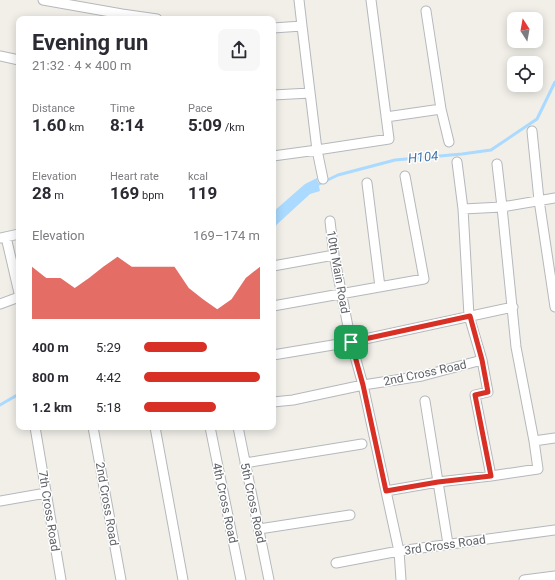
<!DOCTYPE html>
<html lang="en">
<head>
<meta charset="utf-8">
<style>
  body { margin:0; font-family:Roboto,sans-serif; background:#f7f7f7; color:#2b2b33; height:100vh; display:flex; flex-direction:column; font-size:15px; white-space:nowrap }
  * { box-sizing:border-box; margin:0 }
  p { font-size:13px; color:#7c7c81 }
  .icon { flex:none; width:22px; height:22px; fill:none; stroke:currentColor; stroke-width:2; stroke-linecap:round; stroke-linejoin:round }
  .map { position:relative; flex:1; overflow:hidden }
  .drawer { position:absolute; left:16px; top:16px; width:260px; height:414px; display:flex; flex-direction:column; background:#fff; border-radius:8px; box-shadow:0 2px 10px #0003 }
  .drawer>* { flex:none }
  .needle { width:26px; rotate:349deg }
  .buttons { position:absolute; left:507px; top:12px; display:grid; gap:8px }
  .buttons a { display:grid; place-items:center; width:36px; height:36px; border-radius:8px; background:#fff; box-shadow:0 2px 10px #0003; font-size:20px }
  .pin { position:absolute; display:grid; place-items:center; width:34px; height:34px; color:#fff; margin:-17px; border-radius:8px; box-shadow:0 2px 6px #0006 }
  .round { display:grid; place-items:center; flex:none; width:42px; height:42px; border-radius:8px; background:#f7f7f7 }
  .overview { display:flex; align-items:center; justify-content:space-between; height:68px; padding:0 16px }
  h1 { font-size:22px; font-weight:700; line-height:30px }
  .figures { display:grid; grid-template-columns:repeat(3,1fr); gap:6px; height:68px; padding:4px 16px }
  .figures div { display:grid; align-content:center }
  .figures b { font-size:17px; font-weight:700 }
  .figures small { font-size:11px; font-weight:400 }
  .figures p { font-size:11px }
  .chart { height:112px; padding:8px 16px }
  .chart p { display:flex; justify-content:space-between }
  .chart svg { width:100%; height:72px; margin-top:4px; fill:#d93025; opacity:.7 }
  ul { padding:0 16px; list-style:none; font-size:13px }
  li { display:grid; grid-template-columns:64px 48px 1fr; align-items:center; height:30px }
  li i { height:10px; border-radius:5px; background:#d93025 }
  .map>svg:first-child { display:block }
  .water { fill:#aadaff }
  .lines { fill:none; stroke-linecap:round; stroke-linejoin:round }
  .stream { stroke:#aadaff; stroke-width:3 }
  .minor-casing { stroke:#b5b8bc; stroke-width:11 }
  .minor { stroke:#fff; stroke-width:9 }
  .route-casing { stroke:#fff; stroke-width:8 }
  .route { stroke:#d93025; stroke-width:5 }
  .labels { text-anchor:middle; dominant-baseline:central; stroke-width:3; stroke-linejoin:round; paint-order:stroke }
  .street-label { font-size:12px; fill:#5f6368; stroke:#fff }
  .water-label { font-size:13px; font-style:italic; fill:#4174aa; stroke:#fff }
</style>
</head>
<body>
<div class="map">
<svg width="555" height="580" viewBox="0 0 555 580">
  <rect width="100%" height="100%" fill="#f1efe8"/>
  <path class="water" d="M317,178l3,13 -10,3 -37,34v-16l32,-28z"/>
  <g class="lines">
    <path class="stream" d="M315,186l23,-11 57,-15 67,-6 29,-4 46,-31 18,-37
      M0,405l19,-11"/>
    <defs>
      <path id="minor" d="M43,0l79,14 35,5
        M426,11l15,98 8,33
        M273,28l29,-2
        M0,56l19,4
        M273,95l37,-2
        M386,117l55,-8
        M532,131l7,69 16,107
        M273,156l44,-6 -15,-124 -3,-26
        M457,162l6,47 6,107 13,44 6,32 -13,3 16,81
        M323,179l-6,-29 72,-11 -18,-139
        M367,183l13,104
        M463,209l39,-2 53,-9
        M330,221l4,34 17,87 12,43 34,157 2,9 2,29
        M6,237l13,56
        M1,238l18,-4
        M273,266l61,-11
        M0,304l19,-7
        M273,306l151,-27 -19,-103
        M273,355l78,-13 162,-35
        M425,401l23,143
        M273,402l20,-2 70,-15 59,-9 60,-16
        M35,427l26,153
        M93,427l28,153
        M155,427l28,153
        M210,427l31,153
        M238,427l31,153
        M534,441l21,-3
        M245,463l117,-19
        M386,491l52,-9 53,-6 47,-7 -4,-28 -18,-94 -14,-140 -5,-43
        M0,501l46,-8
        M259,529l91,-14
        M336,563l63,-12 156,-21
        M524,580l31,-4"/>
    </defs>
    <use href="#minor" class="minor-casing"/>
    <use href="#minor" class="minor"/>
  </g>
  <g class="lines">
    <defs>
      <path id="route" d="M470,316l12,44 6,32 -13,3 16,81 -53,6 -52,9 -23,-106 -12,-43z"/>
    </defs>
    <use href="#route" class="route-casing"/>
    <use href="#route" class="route"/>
  </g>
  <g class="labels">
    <g class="street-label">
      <text transform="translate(338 272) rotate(80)">10th Main Road</text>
      <text transform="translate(425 373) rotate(-12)">2nd Cross Road</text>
      <text transform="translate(225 503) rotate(78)">4th Cross Road</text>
      <text transform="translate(253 503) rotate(78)">5th Cross Road</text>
      <text transform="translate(107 504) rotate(80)">2nd Cross Road</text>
      <text transform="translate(49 511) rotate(81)">7th Cross Road</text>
      <text transform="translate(445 545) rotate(-8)">3rd Cross Road</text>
    </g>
    <g class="water-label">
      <text transform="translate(423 157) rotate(-6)">H104</text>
    </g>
  </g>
</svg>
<div class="buttons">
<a><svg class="needle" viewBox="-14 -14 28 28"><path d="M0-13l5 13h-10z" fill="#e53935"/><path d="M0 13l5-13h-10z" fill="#7c7c81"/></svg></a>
<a><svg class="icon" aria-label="locate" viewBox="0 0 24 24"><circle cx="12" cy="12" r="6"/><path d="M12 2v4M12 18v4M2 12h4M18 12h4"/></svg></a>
</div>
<div class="pin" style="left:351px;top:342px;background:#1e9e55"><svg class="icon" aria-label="arrive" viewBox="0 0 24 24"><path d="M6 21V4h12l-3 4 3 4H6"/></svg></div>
<section class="drawer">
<div class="overview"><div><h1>Evening run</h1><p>21:32 · 4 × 400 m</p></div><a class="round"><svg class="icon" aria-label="share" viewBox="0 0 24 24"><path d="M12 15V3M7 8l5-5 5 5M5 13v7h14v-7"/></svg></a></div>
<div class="figures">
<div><p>Distance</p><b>1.60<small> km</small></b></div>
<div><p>Time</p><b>8:14</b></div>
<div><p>Pace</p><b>5:09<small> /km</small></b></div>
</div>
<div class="figures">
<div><p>Elevation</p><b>28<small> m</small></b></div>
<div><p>Heart rate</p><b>169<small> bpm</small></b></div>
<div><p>kcal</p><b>119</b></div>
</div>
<div class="chart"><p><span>Elevation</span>169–174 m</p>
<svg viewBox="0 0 160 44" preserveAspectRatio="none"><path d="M0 44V12L10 19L20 19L30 25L40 19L50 12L60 6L70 12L80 12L90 12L100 12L110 25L120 32L130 38L140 32L150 19L160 12V44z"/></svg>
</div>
<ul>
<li><b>400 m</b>5:29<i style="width:54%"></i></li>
<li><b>800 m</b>4:42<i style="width:100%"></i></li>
<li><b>1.2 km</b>5:18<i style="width:62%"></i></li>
</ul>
</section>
</div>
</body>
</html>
